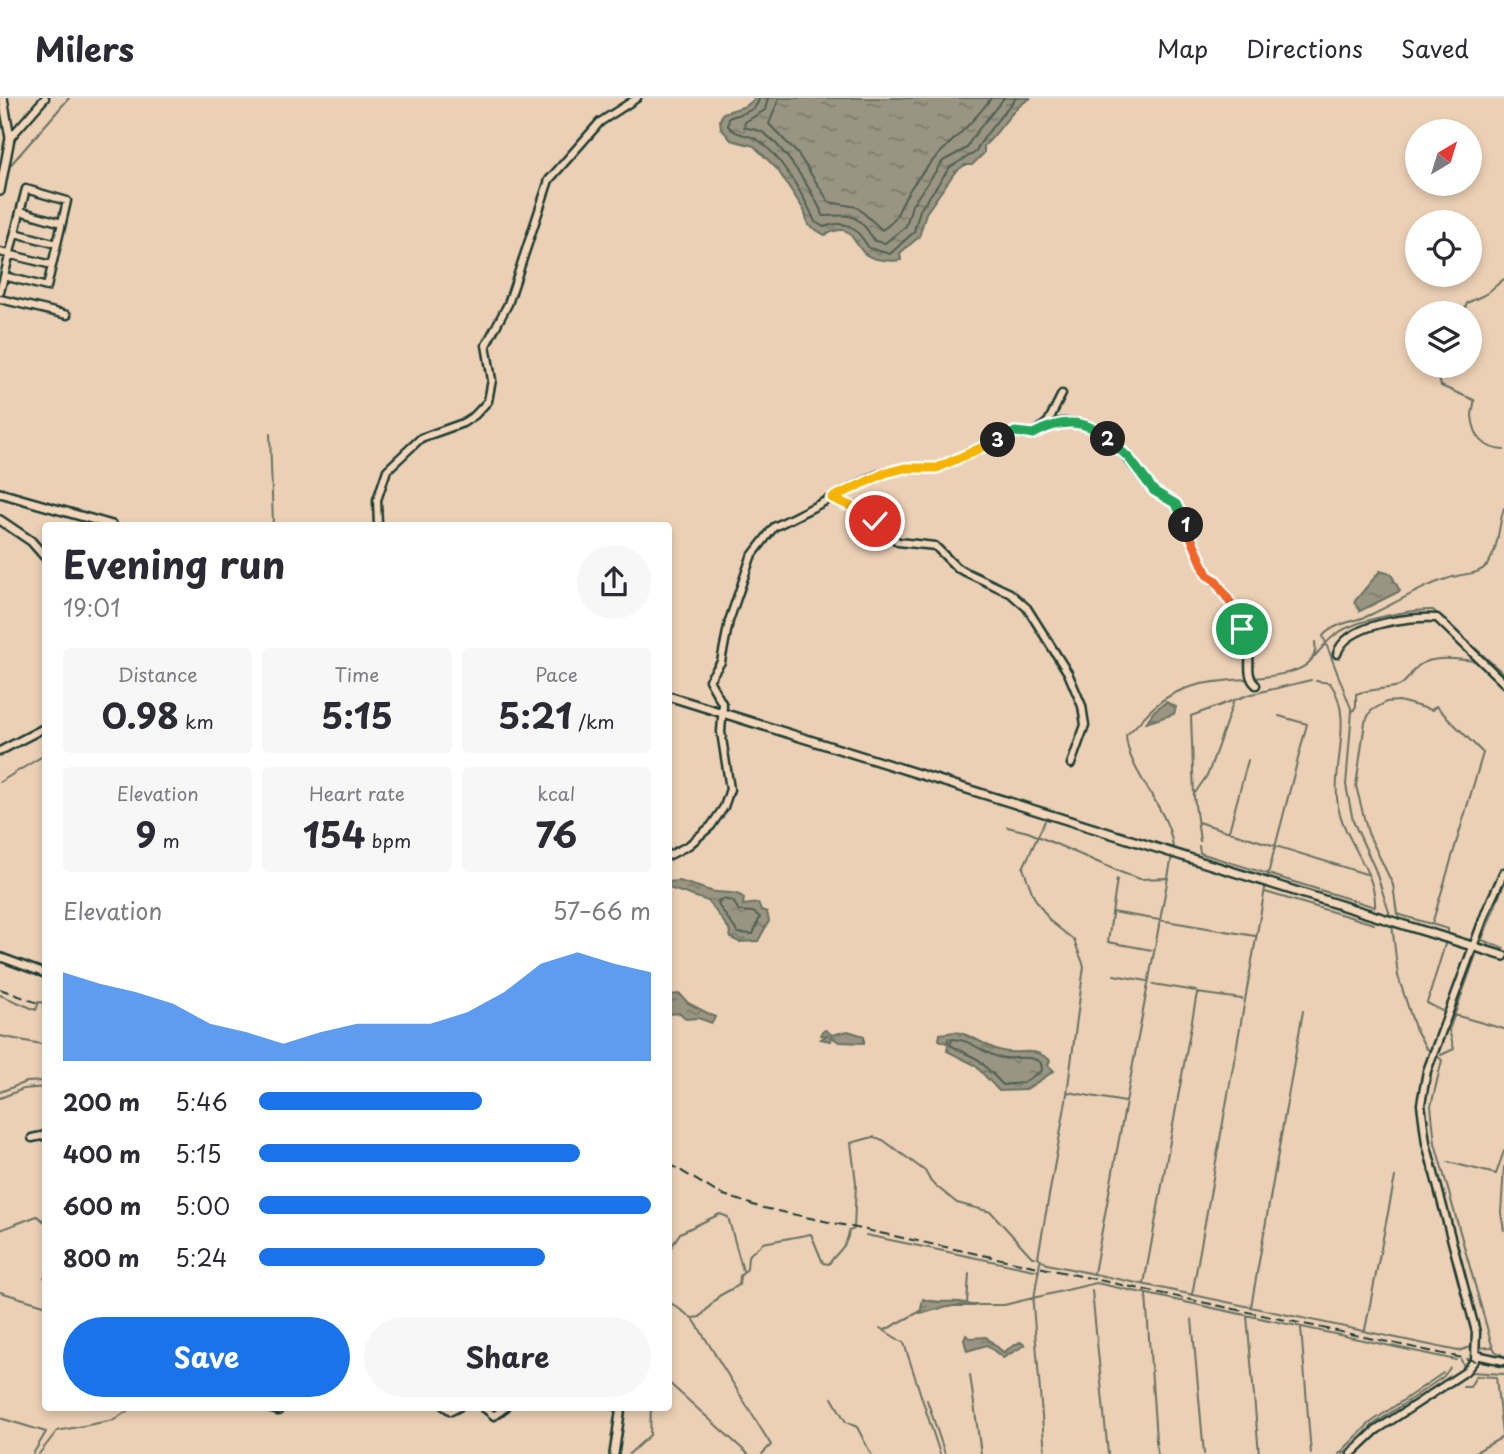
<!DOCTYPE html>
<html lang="en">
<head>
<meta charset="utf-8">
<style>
  body { margin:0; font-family:"Playpen Sans",sans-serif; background:#f7f7f7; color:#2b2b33; height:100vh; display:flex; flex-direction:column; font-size:26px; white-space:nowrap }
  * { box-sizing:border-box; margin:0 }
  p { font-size:23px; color:#7c7c81 }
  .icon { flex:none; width:38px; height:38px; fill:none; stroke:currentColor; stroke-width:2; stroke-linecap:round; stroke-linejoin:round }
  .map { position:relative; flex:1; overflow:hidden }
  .drawer { position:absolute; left:42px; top:424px; width:630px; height:889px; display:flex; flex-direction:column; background:#fff; border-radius:7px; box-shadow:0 4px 10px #0003 }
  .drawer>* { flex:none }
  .needle { width:46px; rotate:38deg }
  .buttons { position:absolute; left:1405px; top:21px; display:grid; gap:14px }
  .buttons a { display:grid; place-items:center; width:77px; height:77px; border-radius:50%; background:#fff; box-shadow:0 4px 10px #0003; font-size:35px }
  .pin { position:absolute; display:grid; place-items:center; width:60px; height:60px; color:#fff; margin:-30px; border:4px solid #fff; border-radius:50%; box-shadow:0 2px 7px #0007 }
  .km { position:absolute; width:35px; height:35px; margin:-18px; border-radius:50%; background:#222; color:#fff; font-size:19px; line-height:35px; text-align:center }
  .round { display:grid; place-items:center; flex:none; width:74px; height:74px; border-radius:37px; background:#f7f7f7 }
  .overview { display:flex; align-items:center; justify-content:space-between; height:119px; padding:0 21px }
  h1 { font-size:38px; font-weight:700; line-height:52px }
  .figures { display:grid; grid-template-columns:repeat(3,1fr); gap:10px; height:119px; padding:7px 21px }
  .figures div { display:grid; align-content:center; border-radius:7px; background:#f7f7f7; text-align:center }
  .figures b { font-size:35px; font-weight:700 }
  .figures small { font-size:19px; font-weight:400 }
  .figures p { font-size:19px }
  .chart { height:196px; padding:14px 21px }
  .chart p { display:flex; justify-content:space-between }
  .chart svg { width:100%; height:126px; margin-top:7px; fill:#1a73e8; opacity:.7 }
  .cta { display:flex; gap:14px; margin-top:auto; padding:14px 21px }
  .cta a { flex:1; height:80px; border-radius:42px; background:#1a73e8; color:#fff; font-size:28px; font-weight:700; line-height:80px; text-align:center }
  .cta a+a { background:#f7f7f7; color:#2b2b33 }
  ul { padding:0 21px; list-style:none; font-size:23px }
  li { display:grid; grid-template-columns:112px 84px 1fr; align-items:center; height:52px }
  li i { height:18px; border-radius:9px; background:#1a73e8 }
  header { display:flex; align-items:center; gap:42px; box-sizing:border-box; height:98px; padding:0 35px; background:#fff; border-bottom:2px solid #e1e1e2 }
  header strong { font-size:33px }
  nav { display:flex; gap:38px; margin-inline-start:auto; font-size:24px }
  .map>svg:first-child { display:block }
  .water { fill:url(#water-ripples); stroke:#687263; stroke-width:2 }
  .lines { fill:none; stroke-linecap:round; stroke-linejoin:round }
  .shore { stroke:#506053; stroke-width:2 }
  .stream { stroke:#687263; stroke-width:2 }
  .minor-casing { stroke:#1f3d34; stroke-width:11 }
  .major-casing { stroke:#1f3d34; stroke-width:12 }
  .minor { stroke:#f3d6ba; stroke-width:6 }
  .major { stroke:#f3d6ba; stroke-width:7 }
  .rail { stroke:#1f3d34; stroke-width:2; stroke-dasharray:10 5; stroke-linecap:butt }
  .split-1-casing { stroke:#fff; stroke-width:14 }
  .split-2-casing { stroke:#fff; stroke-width:14 }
  .split-3-casing { stroke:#fff; stroke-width:14 }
  .split-4-casing { stroke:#fff; stroke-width:14 }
  .split-5-casing { stroke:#fff; stroke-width:14 }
  .split-1 { stroke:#f0652b; stroke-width:9 }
  .split-2 { stroke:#22a559; stroke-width:9 }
  .split-3 { stroke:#22a559; stroke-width:9 }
  .split-4 { stroke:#f5b400; stroke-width:9 }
  .split-5 { stroke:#f5b400; stroke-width:9 }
</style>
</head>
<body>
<header>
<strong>Milers</strong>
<nav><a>Map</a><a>Directions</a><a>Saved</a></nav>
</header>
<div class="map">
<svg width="1504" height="1356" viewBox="0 0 1504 1356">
  <defs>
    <pattern id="water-ripples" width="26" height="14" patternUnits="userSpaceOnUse" patternTransform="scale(1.75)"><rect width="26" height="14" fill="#999582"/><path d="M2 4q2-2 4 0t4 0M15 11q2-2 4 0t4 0" fill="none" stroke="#7c7b6b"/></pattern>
  </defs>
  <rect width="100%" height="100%" fill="#ebd0b5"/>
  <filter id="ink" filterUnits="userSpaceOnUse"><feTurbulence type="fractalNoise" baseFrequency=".0143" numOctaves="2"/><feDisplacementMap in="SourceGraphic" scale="14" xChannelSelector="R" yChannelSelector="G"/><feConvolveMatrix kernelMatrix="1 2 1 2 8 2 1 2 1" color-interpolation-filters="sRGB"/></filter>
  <g filter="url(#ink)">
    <path class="water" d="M756,0h275c-20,10 -30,33 -47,48v7l-12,12h-7l-10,7 -29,41 -7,24 -19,16 1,7c-10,2 -31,0 -38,-8 -14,-16 -12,-30 -38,-17l-17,-10 -4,-15 -27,-41 -23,-23 -23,-6 -10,-12 -1,-8 3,-7 23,-7z
      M1380,473l11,3 9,17 -40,20 -6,-9z
      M1166,604l10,5 -2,7 -28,9 8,-12z
      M679,783c11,3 22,7 32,10 11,3 24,-1 33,7l-1,7 15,-2 3,7 6,2 2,9 -11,20 -19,1 -8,-4 -2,-9 -21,-28 -39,-13v-6z
      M680,896l8,9 27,14 -3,6 -14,-5 -12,1 -6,-6 -11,1v-19z
      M826,932l6,5 16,-4 16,5v7l-25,-1 -8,-5 -1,4 -9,-2 5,-3 -5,-1 1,-4z
      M955,934c18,2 30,15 47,19 22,5 27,-6 48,9l-2,5 6,6 -29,19 -26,1 -24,-26 -28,-14 2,-14 -3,6 -7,-3 1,-6z
      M923,1201c17,7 35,-2 50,7h-20l-33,7z
      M966,1237l4,3 16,-1 17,15 17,-10 5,3 -22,13 -16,-13 -20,6 -3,-11z"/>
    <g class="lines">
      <path class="shore" d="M759,0c-2,15 -19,15 -30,20l-1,8c10,11 19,7 30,14 22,15 47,57 57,82l9,5c24,-9 33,2 45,21l21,6 24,-22 6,-22 30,-43 26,-15c1,-8 32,-45 40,-54
        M768,0l-3,12 -20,12 -1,5c5,2 11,2 16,4 21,10 55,64 63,85 30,-1 33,-4 52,25l10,2 21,-17 6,-21 31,-44 24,-13c4,-13 27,-36 37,-50
        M779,0l-10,26 29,30 31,48 28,5 25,23c19,-13 15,-21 27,-39 23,-37 58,-58 82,-93
        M722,801l11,2 6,10 14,1 7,5 -7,17 -15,-1 -19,-27 -1,-5z
        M952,941c18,0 29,13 46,18 15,4 31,-4 43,6l1,7 -19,13 -20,2 -24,-25 -29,-15z"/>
      <path class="stream" d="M7,71l62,-71
        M1463,215l4,-10 19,-9 18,-15
        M1436,268l5,20 33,14c1,6 -2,10 -2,16 2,20 12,33 32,34
        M270,336l3,91
        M1315,558c7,-8 14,-18 23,-23 18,-13 73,-24 95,-23l71,64
        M1255,580c23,-3 65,-5 60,-36
        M1353,613l3,-5v-12c14,-5 33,-5 43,-8 8,-4 10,-10 15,-16 14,-17 43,-10 63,-9
        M0,684l46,-28
        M1195,695l13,-19 26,-74
        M1045,723l-22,47 11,29 16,24 24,19 10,26 -18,135 -28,156 9,7 411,87 13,-4
        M1198,724l168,52
        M1007,729l21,5 97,42 15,5 27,-1
        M1229,733l19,-71
        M1200,743l-6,-44 -3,-81 57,-21 63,-15
        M1199,748l1,7 175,54c2,-34 -31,-67 -37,-101 -7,-39 17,-89 -8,-123l-14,-2
        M1173,753c0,-40 -46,-78 -47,-116 10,-8 18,-19 28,-28 26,-24 61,-26 95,-28
        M1267,780l40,-154 -28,-8
        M1117,781l-9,63 44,8
        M1265,794l109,32
        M1112,814l143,24
        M1391,820l-16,-49 -22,-48 -7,-36 6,-74 -29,-75c12,-14 34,-14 49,-22 28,-13 55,-31 85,-38 11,-3 21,-1 30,-11 12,-16 11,-39 17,-57
        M1392,826l6,52 17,52 11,20 16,12 -11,46 4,37 56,199 4,9 9,5
        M1432,826l51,-171 -47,-47 -4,4 -33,-9 -13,1 -15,9 -6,11 -9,64 12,47 25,52 4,29 51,15v7
        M1482,842l22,8
        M1481,844l23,-58
        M1114,877l33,6
        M1153,886l43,7
        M0,897l36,15 3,-8 7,1
        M1446,915l-19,-10 19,-62
        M1451,916l53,15
        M0,938l46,9
        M1441,957l13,-6 -5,-19 27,-75
        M0,994l26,-10 20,-1
        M1068,994l57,10
        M0,1000l23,-9 23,-2
        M1448,1064l48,12 8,-23
        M1504,1069l-3,46 3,17
        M0,1132l37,-14 9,7
        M866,1137l173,36
        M668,1154l12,-19 40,-19 8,3 15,54
        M1040,1163l-7,44 12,149
        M1094,1175l78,-417
        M44,1179l2,1
        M1144,1186l53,-291 45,6
        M1092,1193l16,163
        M0,1194l44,13
        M1146,1197l11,159
        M1192,1197l74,-412
        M668,1203l24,17 8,-1 19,-21 20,-11 1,-9 7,-7 1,-13 15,-13 48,-9 12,29 6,1c8,-13 18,-16 20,-33l5,-2 2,-46 -5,-40 22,-6 10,3 42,31 6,11 26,21 34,9 41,45h3
        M967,1205l2,-29
        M971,1207h33l92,-22 360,77
        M1251,1209l52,-296
        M1247,1218l12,138
        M1192,1221l12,135
        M694,1222l77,125 -9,9
        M880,1230l24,15 36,111
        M1301,1230l10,126
        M885,1232l36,-19
        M1365,1232l30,-153
        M1477,1250l15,-1
        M1461,1262l4,8
        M1471,1274l33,2
        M970,1277l11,79
        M668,1284l80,72
        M1463,1289h7l6,-11 20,1 8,76
        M832,1300l14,24 11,5 14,27
        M927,1302l18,54
        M0,1320l46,14 -13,22
        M39,1356l18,-23 57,-11 19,-13
        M629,1356l21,-19 1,-28
        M1339,1356l31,-31 73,-50
        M1343,1356l31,-30 69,-47 7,-9
        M1357,1356l26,-24 72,-46
        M1472,1356l29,-16"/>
      <defs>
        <path id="minor" d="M10,40l35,-40
          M20,113l42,12
          M15,135l42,11
          M0,154l52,13
          M0,194c9,-34 17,-69 26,-103l41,12 -20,86 -43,-11
          M0,201l67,16
          M1045,328c50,-18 79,30 107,62 7,8 20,11 25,19 13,20 20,46 30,68 20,14 39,49 42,72 2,13 -4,29 7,38
          M832,400l32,14 34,30 37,4 22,22 53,25 17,15 41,65 14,33 3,19 -14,39
          M378,427l-1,-25 10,-30 34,-32 42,-15 12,-8 13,-14 4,-21 -6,-35 22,-41 41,-124 51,-58 37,-24
          M1337,556c8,-30 73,-38 100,-36l67,65
          M0,653l46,-24
          M668,758l21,-11 22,-19 13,-19 6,-18 -9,-57 2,-27 -14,-25 12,-18 8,-41 22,-64 23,-30 105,-53 26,-6h32l78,-36 18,2 15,-12 14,-28
          M0,859l46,17
          M32,1040l14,-3
          M1476,1257l28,6
          M266,1309l12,4 2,-4
          M445,1309l6,4 8,-4
          M483,1309l11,9 12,-9
          M1351,1356l24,-23 90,-59 10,-12 1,-28 -50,-189 -5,-39 6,-33 60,-162 17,-37"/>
        <path id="major" d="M0,93l10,-53 -7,-40
          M0,395l112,32
          M0,422l31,21 15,17
          M668,598l836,260
          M614,1356l7,-47"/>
      </defs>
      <use href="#minor" class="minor-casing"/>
      <use href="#major" class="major-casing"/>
      <use href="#minor" class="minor"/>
      <use href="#major" class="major"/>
      <path class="rail" d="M0,891l46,17
        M668,1065l50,30 41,14 745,160"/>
    </g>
  </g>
  <g class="lines" filter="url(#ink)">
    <defs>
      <path id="split-1" d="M1186,427l21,50 8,5 17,25 10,24"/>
      <path id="split-2" d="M1108,341l21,19 25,33 22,13 10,21"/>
      <path id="split-3" d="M998,342l17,-8 18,2c26,-14 51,-17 75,5"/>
      <path id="split-4" d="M885,375l20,-5h32l61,-28"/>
      <path id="split-5" d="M875,423l-11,-9 -32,-14 53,-25"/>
    </defs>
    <use href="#split-1" class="split-1-casing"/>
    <use href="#split-2" class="split-2-casing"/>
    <use href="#split-3" class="split-3-casing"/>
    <use href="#split-4" class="split-4-casing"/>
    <use href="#split-5" class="split-5-casing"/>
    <use href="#split-1" class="split-1"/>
    <use href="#split-2" class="split-2"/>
    <use href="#split-3" class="split-3"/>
    <use href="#split-4" class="split-4"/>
    <use href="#split-5" class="split-5"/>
  </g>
</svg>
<div class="buttons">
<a><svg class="needle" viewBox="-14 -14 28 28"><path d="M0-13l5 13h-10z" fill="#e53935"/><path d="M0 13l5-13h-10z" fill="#7c7c81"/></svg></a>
<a><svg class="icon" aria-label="locate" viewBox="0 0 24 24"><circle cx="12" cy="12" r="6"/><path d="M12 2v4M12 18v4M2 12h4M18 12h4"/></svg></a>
<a><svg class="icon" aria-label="layers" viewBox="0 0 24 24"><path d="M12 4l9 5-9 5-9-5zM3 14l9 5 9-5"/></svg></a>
</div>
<div class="pin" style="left:1242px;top:531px;background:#1e9e55"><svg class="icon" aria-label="arrive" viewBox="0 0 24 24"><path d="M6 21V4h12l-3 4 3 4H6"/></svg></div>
<div class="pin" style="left:875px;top:423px;background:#d93025"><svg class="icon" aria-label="check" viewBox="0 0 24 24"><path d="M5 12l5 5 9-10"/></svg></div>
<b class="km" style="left:1186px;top:427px">1</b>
<b class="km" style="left:1108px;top:341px">2</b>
<b class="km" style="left:998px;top:342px">3</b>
<section class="drawer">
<div class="overview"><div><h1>Evening run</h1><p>19:01</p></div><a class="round"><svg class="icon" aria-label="share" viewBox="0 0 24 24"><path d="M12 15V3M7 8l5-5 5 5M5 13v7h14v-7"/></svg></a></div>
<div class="figures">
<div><p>Distance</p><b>0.98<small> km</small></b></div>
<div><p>Time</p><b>5:15</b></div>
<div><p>Pace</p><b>5:21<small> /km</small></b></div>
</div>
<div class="figures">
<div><p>Elevation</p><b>9<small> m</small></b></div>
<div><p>Heart rate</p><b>154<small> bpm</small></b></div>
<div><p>kcal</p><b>76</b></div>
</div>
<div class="chart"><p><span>Elevation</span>57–66 m</p>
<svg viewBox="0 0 160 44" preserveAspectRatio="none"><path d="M0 44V13L10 17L20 20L30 24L40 31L50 34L60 38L70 34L80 31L90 31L100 31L110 27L120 20L130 10L140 6L150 10L160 13V44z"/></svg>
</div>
<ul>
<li><b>200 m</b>5:46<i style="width:57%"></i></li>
<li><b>400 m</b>5:15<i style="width:82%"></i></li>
<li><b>600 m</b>5:00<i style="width:100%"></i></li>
<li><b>800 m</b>5:24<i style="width:73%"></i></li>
</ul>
<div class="cta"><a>Save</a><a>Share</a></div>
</section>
</div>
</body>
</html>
